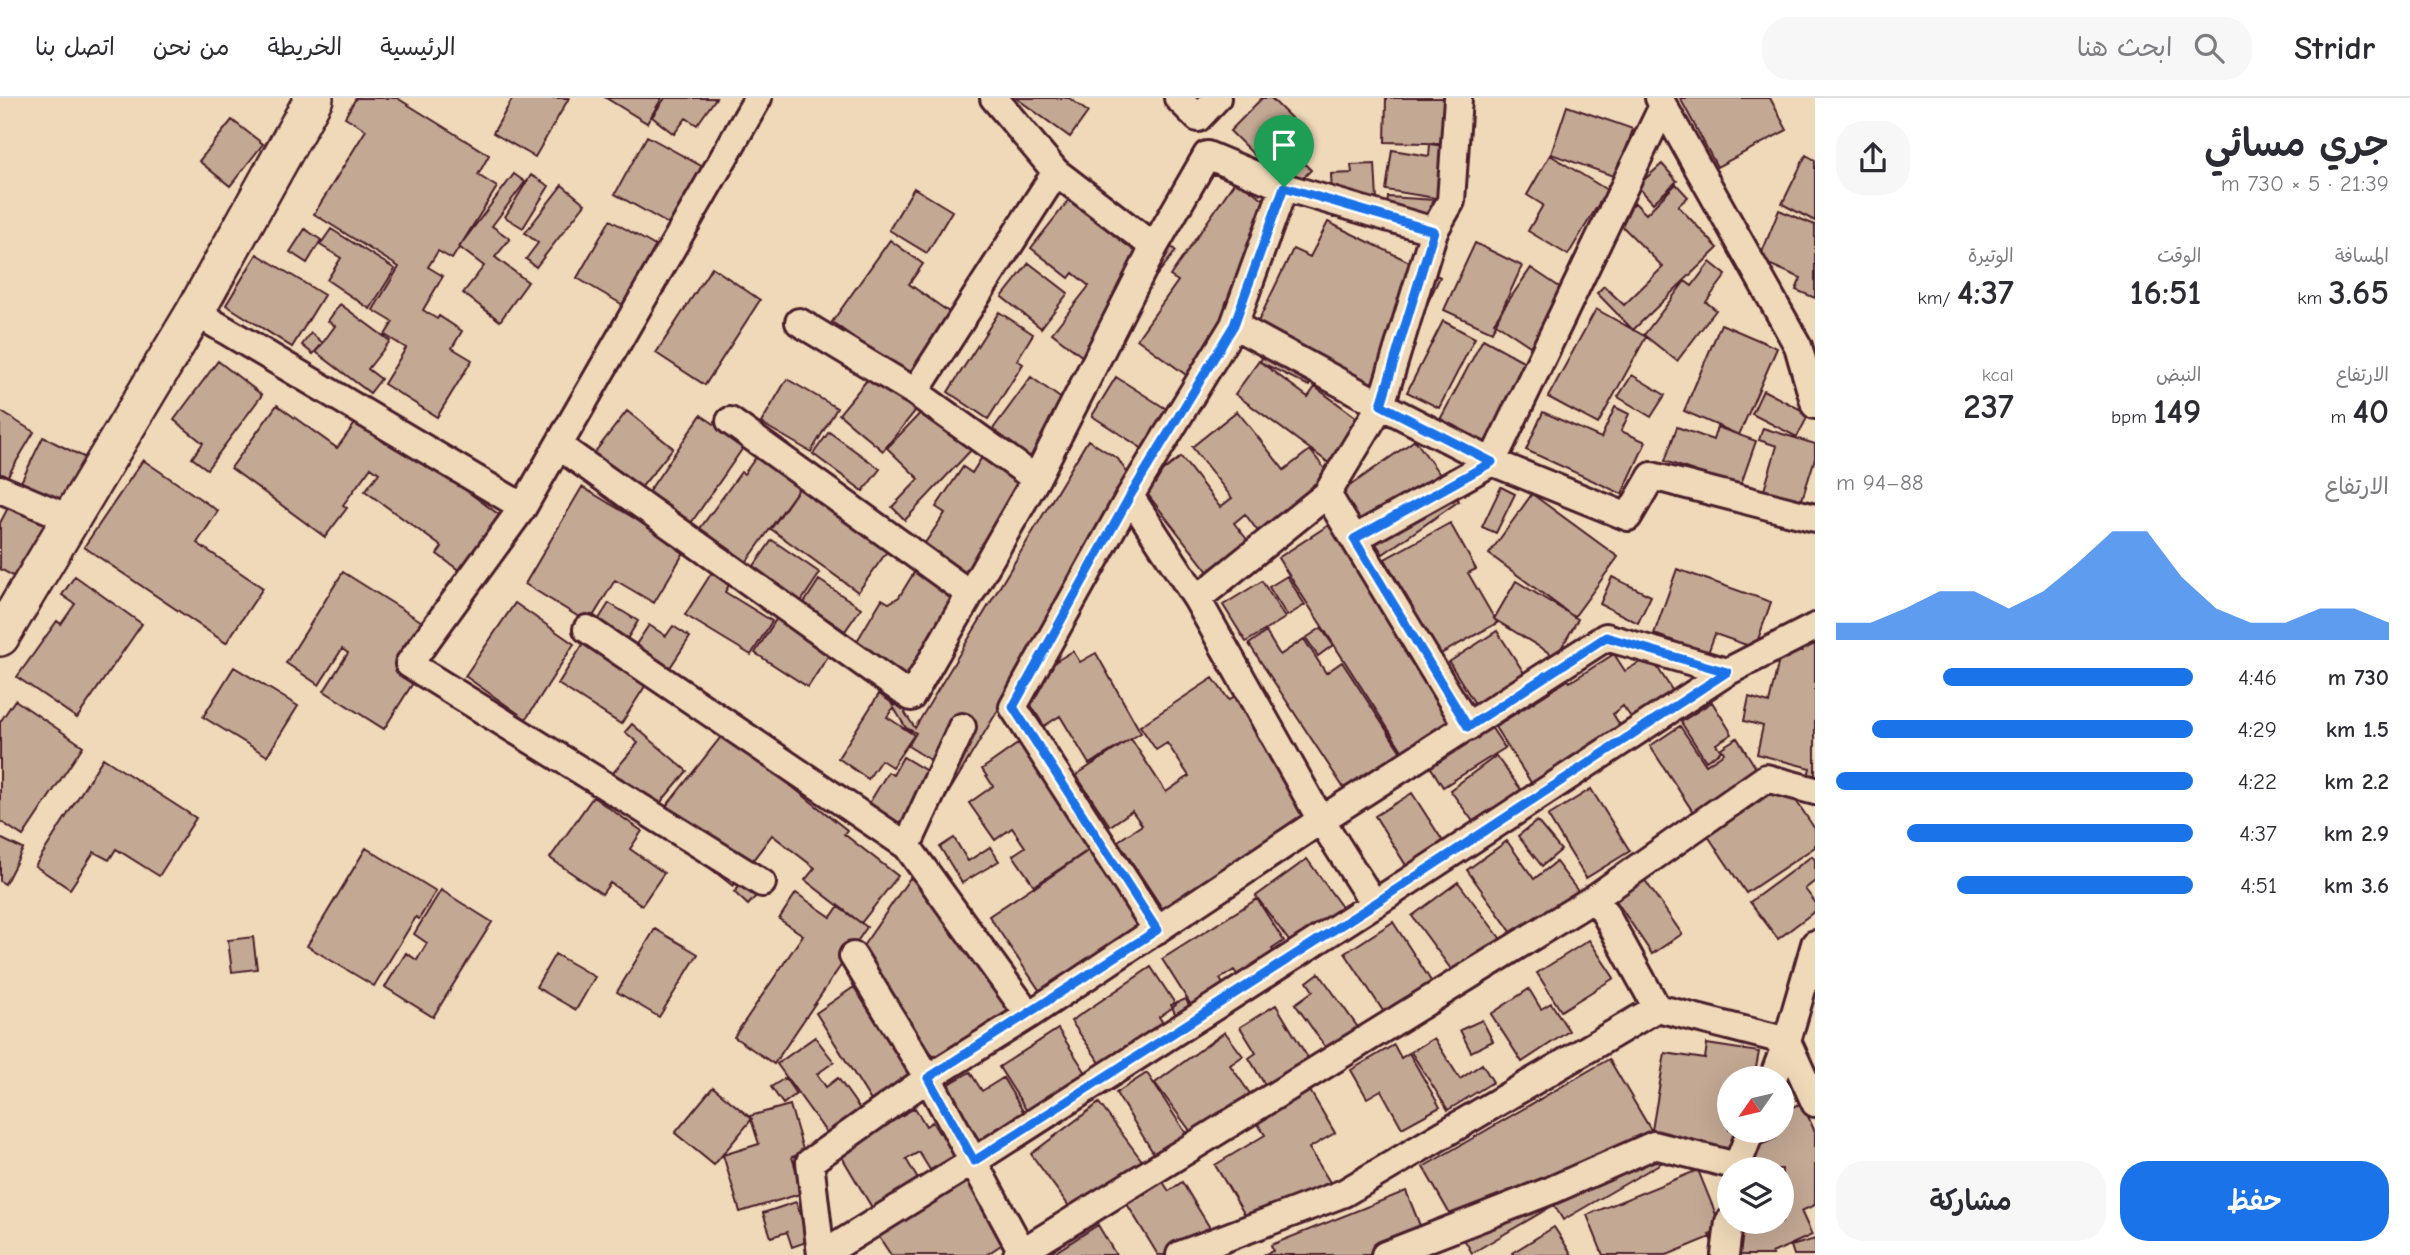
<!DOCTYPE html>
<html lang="ar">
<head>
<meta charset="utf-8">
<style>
  body { margin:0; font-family:"Comic Neue","Playpen Sans Arabic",sans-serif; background:#f7f7f7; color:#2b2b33; direction:rtl; height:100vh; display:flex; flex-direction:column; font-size:26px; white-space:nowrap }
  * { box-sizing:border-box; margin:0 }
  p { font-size:23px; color:#7c7c81 }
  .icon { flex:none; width:38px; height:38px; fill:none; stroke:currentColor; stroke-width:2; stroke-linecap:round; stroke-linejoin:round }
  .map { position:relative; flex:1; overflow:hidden; direction:ltr }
  .drawer { display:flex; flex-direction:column; background:#fff; width:595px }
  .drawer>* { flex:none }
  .needle { width:46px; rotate:236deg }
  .controls { position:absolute; left:1717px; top:968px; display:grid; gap:14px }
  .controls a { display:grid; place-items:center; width:77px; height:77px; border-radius:50%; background:#fff; box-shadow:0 7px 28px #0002; font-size:35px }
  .pin { position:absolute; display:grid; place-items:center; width:60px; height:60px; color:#fff; margin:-72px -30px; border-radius:50% 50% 50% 0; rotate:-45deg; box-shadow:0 0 7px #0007 }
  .pin .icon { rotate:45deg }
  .round { display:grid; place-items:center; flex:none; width:74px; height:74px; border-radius:28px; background:#f7f7f7 }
  .overview { display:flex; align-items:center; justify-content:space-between; height:119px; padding:0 21px }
  h1 { font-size:38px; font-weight:600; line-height:52px }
  .stats { display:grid; grid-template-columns:repeat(3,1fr); gap:10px; height:119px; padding:7px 21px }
  .stats div { display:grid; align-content:center }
  .stats b { font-size:35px; font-weight:600 }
  .stats small { font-size:19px; font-weight:400 }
  .stats p { font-size:19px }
  .chart { height:196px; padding:14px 21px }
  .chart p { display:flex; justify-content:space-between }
  .chart svg { width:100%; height:126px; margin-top:7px; fill:#1a73e8; opacity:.7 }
  .action { display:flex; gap:14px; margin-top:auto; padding:14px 21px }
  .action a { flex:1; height:80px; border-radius:28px; background:#1a73e8; color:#fff; font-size:28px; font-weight:600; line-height:80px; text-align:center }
  .action a+a { background:#f7f7f7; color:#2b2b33 }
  ul { padding:0 21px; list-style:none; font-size:23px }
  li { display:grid; grid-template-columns:112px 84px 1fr; align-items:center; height:52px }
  li i { height:18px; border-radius:9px; background:#1a73e8 }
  header { display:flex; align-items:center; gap:42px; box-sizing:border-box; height:98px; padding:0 35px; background:#fff; border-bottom:2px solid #e1e1e2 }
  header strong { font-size:33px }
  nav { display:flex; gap:38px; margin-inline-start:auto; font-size:24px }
  .search { width:490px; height:63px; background:#f7f7f7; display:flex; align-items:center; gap:18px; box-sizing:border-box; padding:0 24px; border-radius:28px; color:#7c7c81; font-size:26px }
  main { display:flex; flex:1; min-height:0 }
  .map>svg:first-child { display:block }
  .building { fill:#c3a893; stroke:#4a1f2b; stroke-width:2 }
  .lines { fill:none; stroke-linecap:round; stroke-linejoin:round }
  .street-casing { stroke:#4a1f2b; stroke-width:32 }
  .secondary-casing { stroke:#4a1f2b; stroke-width:42 }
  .street { stroke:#efd9b8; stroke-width:26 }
  .secondary { stroke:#efd9b8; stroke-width:37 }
  .route-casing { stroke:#fff; stroke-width:14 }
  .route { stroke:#1a73e8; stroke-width:9 }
</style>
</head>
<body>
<header>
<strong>Stridr</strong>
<div class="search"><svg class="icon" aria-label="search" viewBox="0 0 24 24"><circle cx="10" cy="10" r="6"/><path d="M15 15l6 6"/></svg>ابحث هنا</div>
<nav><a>الرئيسية</a><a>الخريطة</a><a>من نحن</a><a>اتصل بنا</a></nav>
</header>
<main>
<section class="drawer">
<div class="overview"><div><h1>جري مسائي</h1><p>21:39 · 5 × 730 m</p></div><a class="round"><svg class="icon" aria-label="share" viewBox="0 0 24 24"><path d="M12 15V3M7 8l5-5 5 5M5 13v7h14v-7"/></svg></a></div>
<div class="stats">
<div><p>المسافة</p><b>3.65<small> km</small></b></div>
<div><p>الوقت</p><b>16:51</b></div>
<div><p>الوتيرة</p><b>4:37<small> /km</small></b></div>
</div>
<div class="stats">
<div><p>الارتفاع</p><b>40<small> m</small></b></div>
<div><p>النبض</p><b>149<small> bpm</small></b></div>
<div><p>kcal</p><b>237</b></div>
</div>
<div class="chart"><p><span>الارتفاع</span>88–94 m</p>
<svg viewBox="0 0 160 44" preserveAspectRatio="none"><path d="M0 44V38L10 38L20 33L30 27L40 27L50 33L60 27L70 17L80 6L90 6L100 22L110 33L120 38L130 38L140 33L150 33L160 38V44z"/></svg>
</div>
<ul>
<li><b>730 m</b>4:46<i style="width:70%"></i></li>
<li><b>1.5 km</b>4:29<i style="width:90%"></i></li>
<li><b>2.2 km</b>4:22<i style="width:100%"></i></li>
<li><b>2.9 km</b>4:37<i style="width:80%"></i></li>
<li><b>3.6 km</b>4:51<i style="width:66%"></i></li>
</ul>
<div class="action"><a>حفظ</a><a>مشاركة</a></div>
</section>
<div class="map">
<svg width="1815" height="1157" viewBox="0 0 1815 1157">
  <rect width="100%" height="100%" fill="#efd9b8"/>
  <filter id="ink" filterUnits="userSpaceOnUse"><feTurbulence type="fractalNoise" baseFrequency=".0143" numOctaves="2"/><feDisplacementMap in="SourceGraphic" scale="14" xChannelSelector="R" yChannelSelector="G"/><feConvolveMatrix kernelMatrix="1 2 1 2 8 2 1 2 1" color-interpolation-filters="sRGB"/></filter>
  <g filter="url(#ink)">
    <path class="building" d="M356,0h41l92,57 -11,20 19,12 -45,72 -14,-8 -10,16 15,9 -20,34 14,9 2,-3 23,15 -10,17 20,12 -35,57 -53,-33 22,-36 -21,-13 8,-13 -20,-12 26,-43 -85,-53 52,-84 -21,-13z
      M513,0h56l-34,59 -42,-24z
      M606,0h56l-15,25z
      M665,0h51l-19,27 -11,-7 -12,16 -22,-17z
      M1016,0h53l19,14 -18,25z
      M1262,0h9l30,30 -17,16 27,26 -7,7 13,14 -13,13 -74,-73z
      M1386,0h79l-1,46 -79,-2z
      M1680,0h90l17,32 -70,37z
      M1567,8l66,23 -17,48 -65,-23z
      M232,22l31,24 -33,42 -31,-25z
      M647,38l65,36 -33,58 -64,-36z
      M1430,46l32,5 -8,52 -68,-11 6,-40 37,6z
      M1550,57l57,35 -39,65 -40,-24 15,-26 -16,-10z
      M1806,57l9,5v61l-33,-17z
      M1375,66l3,53 -45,1 -2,-44 21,-1 -1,-8z
      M1662,66l15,17 -24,22 -16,-17z
      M514,76l11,8 -33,44 18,13 -15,18 33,25 -28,39 -37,-28 21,-27 -25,-19z
      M531,77l18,11 -26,42 -18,-11z
      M1236,82l49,34 -92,166 -56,-41 41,-58 -8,-5z
      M1676,86l12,13 -10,9 40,42 -85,82 -36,-37 7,-7 20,19 39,-38 -46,-46 18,-18 11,11z
      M562,87l23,19 -49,63 -10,-8 12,-16 -13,-10z
      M914,90l38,23 -25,42 -38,-23z
      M1072,98l87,41 17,14 -60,75 -23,39 -41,-32 37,-47 -16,-13 -4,5 -38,-30z
      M1388,99l63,4 -3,32 -62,-5z
      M1779,112l36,15v73l-19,-8 5,-12 -42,-18z
      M610,122l66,38 -34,58 -65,-38z
      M1328,124l112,55 -24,50 -47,76 -55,-27 -5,10 -49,-24 12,-26 -17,-8 38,-79 17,8z
      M305,131l16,11 -14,23 -17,-11z
      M331,131l64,40 -25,40 -43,-29 14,-22 -21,-13z
      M890,142l33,24 -14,20 47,33 -46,64 -30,-25 -48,-34z
      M1475,145l47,23 -30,66 -48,-22z
      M257,156l67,41 -32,52 -66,-42z
      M1710,164l16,13 -20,27 10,8 -39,51 -33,-26 41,-54 7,5z
      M1029,165l39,30 -27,35 -39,-31z
      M712,169l48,33 -55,85 -49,-32z
      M1531,170l36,24 -37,54 -36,-24z
      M340,206l50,37 -22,28 13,10 -11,14 -54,-41 19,-26 -7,-5z
      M1596,211l50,28 -48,87 -50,-27z
      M999,214l34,22 -16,26 6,4 -35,55 -40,-27z
      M1443,223l32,17 -36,70 -32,-16z
      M1721,226l56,24 -38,87 -55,-24z
      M311,235l12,10 -10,11 -11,-9z
      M1483,241l51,28 -47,89 -52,-27z
      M218,263l44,34 -55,74 -15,-11 11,-15 -29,-23z
      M1259,263l49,36 7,-10 45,33 -31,43 -94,-69z
      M872,276l44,36 -33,41 -44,-37z
      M1632,277l33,20 -14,22 -33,-20z
      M1031,279l39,28 -41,57 -39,-29z
      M1116,279l52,33 -25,39 -51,-33z
      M787,281l50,29 -26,44 -50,-29z
      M1763,292l46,24 -12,23 -45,-23z
      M277,307l60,43 25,-34 143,105 -41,55 -27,-20 5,-7 -77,-56 14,-18 -8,-6 -28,38 4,3 -22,29 -94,-69z
      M928,307l45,43 -68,72 -13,-13 27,-28 -32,-31z
      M1615,309l14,7 -8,17 25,11 -24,52 -96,-44 17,-38 58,26z
      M0,313l34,21 -34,57z
      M627,313l46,37 -37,46 -45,-37z
      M1237,313l47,59 26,-20 18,23 -15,12 4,4 -57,45 -15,-20 -11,9 15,19 -40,31 -67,-86 39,-30 39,50 12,-9 -40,-51z
      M701,317l44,30 -56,81 -44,-29z
      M1677,329l36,13 4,-13 39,14 -16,46 -75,-26z
      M1763,330l52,16v14l-16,51 -37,-12 15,-51 -18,-6z
      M829,334l51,37 -17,22 -50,-37z
      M43,339l53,26 -23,45 -52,-26z
      M1088,342l30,19 16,24 -224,374 -54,-32 32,-53 5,3 10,-18 29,17 11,-6 -35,-22 8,-13 -10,-5 -31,-52 -24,-25 31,-52 7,4 10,-6 16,-26 15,-10 46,28 -71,124 10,15z
      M1415,342l44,61 -76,53 -42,-62z
      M762,351l43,31 -63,88 -46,-34 45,-62 3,2z
      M984,356l47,31 -65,98 -47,-31 26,-39 -9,-6 27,-40 9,6z
      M143,362l75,51 -21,32 66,45 -37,55 -142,-96z
      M803,385l88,63 -33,46 -87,-63z
      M582,389l104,62 -32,54 -39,-23 -26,43 -64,-39z
      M1501,389l14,7 -19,39 -14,-6z
      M1532,396l86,63 -44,60 -85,-63z
      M11,404l44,24 -31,56 -24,-13v-46z
      M1338,421l80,123 -14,9 13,20 14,-8 36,57 -60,38 -129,-200z
      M1450,425l26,46 -8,4 29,50 -58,32 -54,-96z
      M772,442l48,33 -24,36 -49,-33z
      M714,471l18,11 -7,12 47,29 -21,34 -66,-40z
      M1677,471l94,33 -16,46 -40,-14 -7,19 -54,-19z
      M343,474l100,63 -59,94 -60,-38 24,-38 -6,-4 -23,36 -33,-22z
      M75,478l67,48 -65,94 -60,-41 40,-56 4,3 14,-20 -13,-9z
      M1287,478l18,29 -18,11 -18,-29z
      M1612,479l39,19 -13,27 -38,-19z
      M819,482l42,28 -16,23 -41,-28z
      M1262,483l23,37 -39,24 -23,-37z
      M1516,483l62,38 -22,38 -62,-38z
      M515,505l59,41 -48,75 -61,-43z
      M609,505l29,18 -25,41 34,21 -26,41 -63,-40z
      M780,515l54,34 -26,40 -53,-34z
      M649,527l17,11 7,-10 17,11 -23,35 -34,-23z
      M1321,530l12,17 -15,11 -12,-18z
      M1497,533l29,45 -49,31 -28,-45z
      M1266,534l14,23 24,-16 22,34 16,-11 64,98 -57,36 -100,-152z
      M1807,535l8,2v147l-8,-1 3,-13 -53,-14 6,-28 -19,-5 5,-24 20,6 13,-56 20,5z
      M1073,553l7,11 16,-9 45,80 -52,31 -29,-48 -16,10 -26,-42z
      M1614,556l11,17 25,-15 24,37 -41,27 -10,-14 -10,8 10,16 -89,57 -39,-60 73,-47 2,2z
      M234,569l64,39 -31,50 -64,-39z
      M1213,580l16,22 7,-5 76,116 -148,100 -46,-70 24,-16 -10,-14 -22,15 -34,-51 55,-36 35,53 23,-16 -22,-33 -11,7 -16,-24z
      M879,596l16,11 -8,12 27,18 -22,32 -11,-7 -13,19 -30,-21z
      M15,602l68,46 -60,90 -23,-15v-99z
      M1712,604l20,32 -16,10 5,7 -15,10 -25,-39z
      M632,626l55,47 -37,44 -42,-36 30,-36 -13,-11z
      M1489,626l16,24 -62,39 -15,-24z
      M1680,628l26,39 18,-12 -3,-5 16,-10 24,38 -64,42 -47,-72z
      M724,635l123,97 -3,4 54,42 -37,47 -56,-43 10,-12 -43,-33 -39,51 -80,-63z
      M1019,645l73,105 -57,39 -22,-32 12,-8 -13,-19 -17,12 -26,-37 24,-17 -11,-17z
      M1496,658l26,35 -47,33 -25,-34z
      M103,660l93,60 -37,58 -43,-27 -7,11 -15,-8 -24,37 -35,-23z
      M1785,686l30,45v18l-69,46 -38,-57z
      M1591,691l39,62 -44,27 -38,-62z
      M1412,695l34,53 -37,24 -34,-54z
      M593,699l49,34 -12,18 34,24 -22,32 -32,-22 -8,11 -52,-36z
      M1537,723l24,29 -19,16 -24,-30z
      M0,740l23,11 -18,35 -5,-3z
      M954,740l14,23 22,-14 9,14 -37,22 -22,-36z
      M1507,743l27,38 22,-17 24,32 -63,46 -50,-70z
      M1093,749l53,78 -104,69 -53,-78z
      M366,750l70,43 -17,28 -3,-2 -42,69 -67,-40z
      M1812,758l3,4v21l-10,8 10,13v9l-37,28 -28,-37z
      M1307,761l42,58 -51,36 -42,-57z
      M1642,778l40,58 -30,20 -39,-58z
      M910,780l39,27 74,104 -81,60 -81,-120z
      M744,784l13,13 -9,10 -14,-13z
      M1458,784l48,64 -47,34 -47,-64z
      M441,792l51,32 -59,95 -48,-30 21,-34 11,7 10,-17 -13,-9z
      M796,795l35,24 7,-10 29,20 -93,137 -40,-27 69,-102 -24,-16z
      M1257,801l27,42 -12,8 11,17 -36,23 -13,-19 -14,9 10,16 -32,21 -36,-57z
      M1393,824l47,73 -47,31 -48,-73z
      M655,831l43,25 -39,63 -42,-25z
      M253,839l4,32 -25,3 -4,-32z
      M1589,842l25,38 -53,33 -24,-38z
      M555,856l40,23 -19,33 -40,-23z
      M1151,869l25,38 -17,12 13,18 -62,42 -39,-56z
      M1319,875l43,60 -31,22 -36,-51 18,-13 -6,-9z
      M854,889l24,38 12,-8 36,58 -51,32 -59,-94z
      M1529,891l12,20 10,-6 18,28 -47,31 -31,-48z
      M1186,901l10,23 -14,6 -11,-23z
      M1276,907l35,58 -43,27 -19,-32 7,-5 -16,-26z
      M1482,922l11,21 -22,11 -11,-22z
      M1058,931l35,55 -59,38 -35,-55z
      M1225,934l18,24 -13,9 21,30 -57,41 -39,-53z
      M815,939l19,25 -17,12 9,13 12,-9 24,34 -33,24 -52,-72z
      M1434,940l26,41 22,-15 11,18 -45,28 -37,-58z
      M1707,946l52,8 -5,26h-25v52h17l-3,21 -92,-15 14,-83 40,6z
      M1394,947l7,13 8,-5 31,54 -38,21 -21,-38 -14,8 -16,-28z
      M1609,961l59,100 -105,61 -9,-15 -82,48 -49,-86z
      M970,974l12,19 21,-13 23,38 -45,27 -35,-57z
      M1147,975l40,62 -33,19 -38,-61z
      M785,980l11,16 -13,10 -12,-17z
      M713,989l39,32 -38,46 -39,-32z
      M1309,991l26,44 -26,15 22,36 -77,46 -39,-65 50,-30 -9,-14z
      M1099,1005l44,59 -69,51 -43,-59z
      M1802,1005l13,29v73l-14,6 11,24 -40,18 1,2h-55l-9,-20 31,-13h42v-53h-27l-8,-18 29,-13 -4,-8h10v-18z
      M790,1007l14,48 -12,4 11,36 -63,19 -17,-57 36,-11 -9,-28z
      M915,1010l11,18 6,-4 7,11 24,-15 14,24 -47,28 -11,-18 -13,7 17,29 -46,28 -38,-64z
      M1698,1072l25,62 -56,23h-64l-16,-40z
      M1157,1075l12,18 13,-9 28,46 -43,27h-9l-31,-51 19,-11 -6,-10z
      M966,1079l41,64 -21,14h-95l-14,-21z
      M1406,1093l26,64h-169l10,-4 -2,-6z
      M796,1104l13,39 -17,6 -5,-15 -16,5 -8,-24z
      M1098,1127l18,30h-65z
      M1554,1129l18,28h-58l-2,-2z
      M1815,1141v16h-21l-3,-9z"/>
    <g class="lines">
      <defs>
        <path id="street" d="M758,0l-235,409 -114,157 353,219
          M994,0l62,74 98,75
          M1178,0l20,20 19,-20
          M1659,0l139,248 17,59
          M1434,133l17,-30 7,-103
          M195,214l328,195
          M799,224l116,70 121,87
          M1234,227l147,80 111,57 136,55 24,-41 163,42
          M915,294l141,-220
          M730,323l240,173
          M559,348l352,251 125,-218 118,-232 53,-92 77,32 150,44 -53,174 -54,89 141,233
          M0,391l71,30
          M1130,398l67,103 124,221 53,84
          M1354,441l138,-77 171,-356
          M1197,501l130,-105
          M587,531l320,217 122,169
          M907,748l55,-119
          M1596,799l61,111
          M1157,832l-144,-223 117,-211 104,-171 50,-138
          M1815,846l-28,97 28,62
          M853,858l75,122 96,177
          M1736,1071l15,-39
          M821,1157l-11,-93 118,-84 101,-63 292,-195 285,-183 121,35
          M822,1157l152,-94 400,-257 353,-232 88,-45
          M1017,1157l579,-358 170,-119 49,13
          M1180,1157l164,-62 313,-185 130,33 -14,37
          M1385,1157l167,-65 102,-45 83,21
          M1725,1157l4,-33"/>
        <path id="secondary" d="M0,539l195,-325 119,-214"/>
      </defs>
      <use href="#street" class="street-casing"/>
      <use href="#secondary" class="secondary-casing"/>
      <use href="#street" class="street"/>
      <use href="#secondary" class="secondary"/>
    </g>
  </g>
  <g class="lines" filter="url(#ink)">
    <defs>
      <path id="route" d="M1284,89l150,44 -53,174 111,57 -138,77 114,188 138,-90 121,35 -353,232 -400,257 -46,-83 229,-148 -144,-223 117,-211 104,-171z"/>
    </defs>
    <use href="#route" class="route-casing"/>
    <use href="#route" class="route"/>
  </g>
</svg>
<div class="controls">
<a><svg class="needle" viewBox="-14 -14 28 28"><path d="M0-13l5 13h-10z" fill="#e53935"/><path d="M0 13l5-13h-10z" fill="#7c7c81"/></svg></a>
<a><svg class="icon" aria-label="layers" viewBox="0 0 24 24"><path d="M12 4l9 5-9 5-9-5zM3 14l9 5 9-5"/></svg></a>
</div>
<div class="pin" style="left:1284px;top:89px;background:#1e9e55"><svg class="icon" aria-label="arrive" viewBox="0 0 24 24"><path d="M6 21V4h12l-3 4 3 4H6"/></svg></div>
</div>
</main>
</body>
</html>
